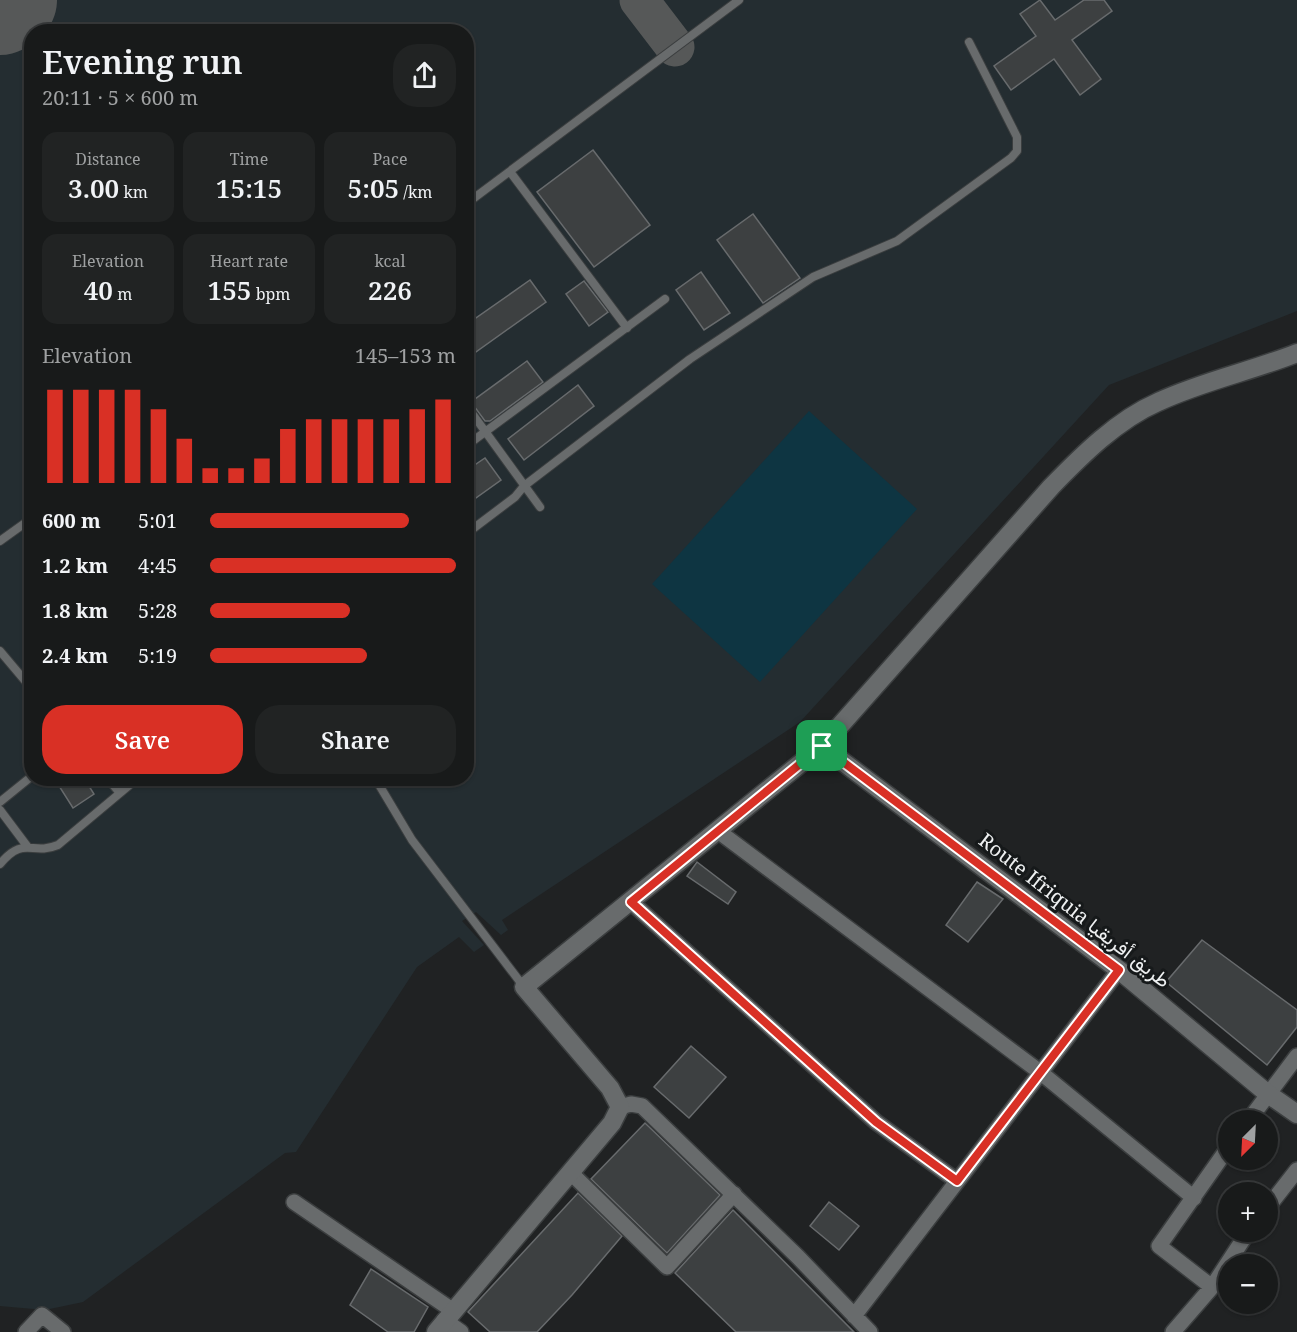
<!DOCTYPE html>
<html lang="en">
<head>
<meta charset="utf-8">
<style>
  body { margin:0; font-family:"Noto Serif",Vazirmatn,serif; background:#212323; color:#f1f3f6; height:100vh; display:flex; flex-direction:column; font-size:22px; white-space:nowrap }
  * { box-sizing:border-box; margin:0 }
  p { font-size:20px; color:#9fa1a2 }
  .icon { flex:none; width:33px; height:33px; fill:none; stroke:currentColor; stroke-width:2; stroke-linecap:round; stroke-linejoin:round }
  .map { position:relative; flex:1; overflow:hidden }
  .side { position:absolute; left:24px; top:24px; width:450px; height:762px; display:flex; flex-direction:column; background:#181a1a; border-radius:24px; box-shadow:0 2px 4px #0004,0 0 0 2px #363839 }
  .side>* { flex:none }
  .needle { width:39px; rotate:204deg }
  .fabs { position:absolute; left:1218px; top:1110px; display:grid; gap:12px }
  .fabs a { display:grid; place-items:center; width:60px; height:60px; border-radius:50%; background:#181a1a; box-shadow:0 2px 4px #0004,0 0 0 2px #363839; font-size:30px }
  .pin { position:absolute; display:grid; place-items:center; width:51px; height:51px; color:#fff; margin:-26px; border-radius:12px; box-shadow:0 3px 9px #0006 }
  .round { display:grid; place-items:center; flex:none; width:63px; height:63px; border-radius:24px; background:#212323 }
  .overview { display:flex; align-items:center; justify-content:space-between; height:102px; padding:0 18px }
  h1 { font-size:33px; font-weight:600; line-height:45px }
  .metrics { display:grid; grid-template-columns:repeat(3,1fr); gap:9px; height:102px; padding:6px 18px }
  .metrics div { display:grid; align-content:center; border-radius:15px; background:#212323; text-align:center }
  .metrics b { font-size:26px; font-weight:600 }
  .metrics small { font-size:16px; font-weight:400 }
  .metrics p { font-size:16px }
  .chart { height:168px; padding:12px 18px }
  .chart p { display:flex; justify-content:space-between }
  .chart svg { width:100%; height:108px; margin-top:6px; stroke:#d93025; stroke-width:6 }
  .primary-button { display:flex; gap:12px; margin-top:auto; padding:12px 18px }
  .primary-button a { flex:1; height:69px; border-radius:24px; background:#d93025; color:#fff; font-size:24px; font-weight:600; line-height:69px; text-align:center }
  .primary-button a+a { background:#212323; color:#f1f3f6 }
  ul { padding:0 18px; list-style:none; font-size:20px }
  li { display:grid; grid-template-columns:96px 72px 1fr; align-items:center; height:45px }
  li i { height:15px; border-radius:8px; background:#d93025 }
  .map>svg:first-child { display:block }
  .built { fill:#242d31; fill-rule:evenodd }
  .green { fill:#0e3542 }
  .lines { fill:none; stroke-linecap:round; stroke-linejoin:round }
  .taxiway { stroke:#565858; stroke-width:39 }
  .runway { stroke:#565858; stroke-width:98 }
  .building { fill:#3d4041; stroke:#686b6d; stroke-width:1.5 }
  .service-casing { stroke:#3b3e3f; stroke-width:10 }
  .minor-casing { stroke:#3b3e3f; stroke-width:18 }
  .tertiary-casing { stroke:#3b3e3f; stroke-width:21 }
  .service { stroke:#686b6c; stroke-width:8 }
  .minor { stroke:#686b6c; stroke-width:15 }
  .tertiary { stroke:#686b6c; stroke-width:18 }
  .route-casing { stroke:#fff; stroke-width:12 }
  .route { stroke:#d93025; stroke-width:8 }
  .labels { text-anchor:middle; dominant-baseline:central; stroke-width:6; stroke-linejoin:round; paint-order:stroke }
  .street-label { font-size:20px; fill:#eef0f1; stroke:#16191a }
</style>
</head>
<body>
<div class="map">
<svg width="1297" height="1332" viewBox="0 0 1297 1332">
  <rect width="100%" height="100%" fill="#202223"/>
  <path class="built" d="M0,0h1297v311l-188,74 -309,337 -298,198 6,10 -7,5 -25,-23 -14,9 22,24 -10,7 -15,-15 -42,30 -121,185 -11,1 -202,149 -38,8 -45,-4zM32,32h434v746h-434z"/>
  <path class="green" d="M809,411l108,98 -157,173 -108,-98z"/>
  <g class="lines">
    <path class="taxiway" d="M639,0l36,47"/>
    <path class="runway" d="M0,6l8,-6"/>
  </g>
  <path class="building" d="M1040,0l15,20 29,-20h20l8,11 -40,29 29,39 -21,16 -26,-36 -43,31 -17,-24 42,-30 -16,-22z
    M593,150l57,75 -56,42 -57,-75z
    M753,214l47,64 -37,25 -46,-63z
    M701,272l29,41 -26,17 -28,-40z
    M530,280l16,22 -80,57v-34z
    M584,281l24,31 -19,14 -23,-32z
    M527,361l16,21 -53,39h-5l-14,-19z
    M578,385l16,21 -70,54 -16,-21z
    M485,458l16,22 -35,25v-34z
    M54,778h30l10,16 -21,14z
    M697,862l39,30 -8,12 -41,-28z
    M977,882l26,17 -35,43 -22,-17z
    M1202,940l95,70v17l-30,38 -101,-83z
    M691,1046l35,31 -37,41 -35,-31z
    M645,1123l75,72 -53,58 -76,-74z
    M578,1193l44,43 -50,59 -35,37h-47l-22,-20z
    M829,1202l30,24 -20,24 -29,-24z
    M733,1210l121,122h-118l-61,-59z
    M371,1269l57,38 -14,25h-26l-38,-27z"/>
  <g class="lines">
    <defs>
      <path id="service" d="M511,173l116,155
        M466,204l273,-204
        M466,405l74,102
        M466,446l199,-147
        M466,534l49,-37 9,-11 166,-127 123,-82 84,-36 114,-83 6,-7v-14l-48,-95
        M0,541l32,-23
        M0,651l32,38
        M107,778l12,14
        M375,778l37,62 112,147
        M0,802l32,-26
        M0,810l27,36
        M0,864c24,-29 31,-8 58,-19l80,-67"/>
      <path id="minor" d="M718,831l322,241 154,126
        M631,902l245,220 81,59
        M620,1107l11,-3 11,2 156,151 72,75
        M1249,1120l48,-64
        M571,1173l96,94 67,-73
        M294,1202l158,108
        M1268,1207l29,-37
        M1212,1287l-53,-41 69,-98
        M854,1316l265,-346
        M444,1320l17,12
        M26,1332l16,-17 21,17
        M1173,1332l39,-45 36,-55"/>
      <path id="tertiary" d="M822,746l297,224 149,124 29,20
        M436,1332l176,-209 8,-16 -10,-19 -86,-101 298,-241 229,-259c31,-32 66,-67 107,-85 45,-21 94,-31 139,-49"/>
    </defs>
    <use href="#service" class="service-casing"/>
    <use href="#minor" class="minor-casing"/>
    <use href="#tertiary" class="tertiary-casing"/>
    <use href="#service" class="service"/>
    <use href="#minor" class="minor"/>
    <use href="#tertiary" class="tertiary"/>
  </g>
  <g class="lines">
    <defs>
      <path id="route" d="M822,746l297,224 -162,211 -81,-59 -245,-220z"/>
    </defs>
    <use href="#route" class="route-casing"/>
    <use href="#route" class="route"/>
  </g>
  <g class="labels">
    <g class="street-label">
      <text transform="translate(1075 910) rotate(38)">Route Ifriquia طريق أفريقيا</text>
    </g>
  </g>
</svg>
<div class="fabs">
<a><svg class="needle" viewBox="-14 -14 28 28"><path d="M0-13l5 13h-10z" fill="#e53935"/><path d="M0 13l5-13h-10z" fill="#9fa1a2"/></svg></a>
<a>+</a>
<a>−</a>
</div>
<div class="pin" style="left:822px;top:746px;background:#1e9e55"><svg class="icon" aria-label="arrive" viewBox="0 0 24 24"><path d="M6 21V4h12l-3 4 3 4H6"/></svg></div>
<section class="side">
<div class="overview"><div><h1>Evening run</h1><p>20:11 · 5 × 600 m</p></div><a class="round"><svg class="icon" aria-label="share" viewBox="0 0 24 24"><path d="M12 15V3M7 8l5-5 5 5M5 13v7h14v-7"/></svg></a></div>
<div class="metrics">
<div><p>Distance</p><b>3.00<small> km</small></b></div>
<div><p>Time</p><b>15:15</b></div>
<div><p>Pace</p><b>5:05<small> /km</small></b></div>
</div>
<div class="metrics">
<div><p>Elevation</p><b>40<small> m</small></b></div>
<div><p>Heart rate</p><b>155<small> bpm</small></b></div>
<div><p>kcal</p><b>226</b></div>
</div>
<div class="chart"><p><span>Elevation</span>145–153 m</p>
<svg viewBox="0 0 160 44" preserveAspectRatio="none"><path d="M5 44V6M15 44V6M25 44V6M35 44V6M45 44V14M55 44V26M65 44V38M75 44V38M85 44V34M95 44V22M105 44V18M115 44V18M125 44V18M135 44V18M145 44V14M155 44V10"/></svg>
</div>
<ul>
<li><b>600 m</b>5:01<i style="width:81%"></i></li>
<li><b>1.2 km</b>4:45<i style="width:100%"></i></li>
<li><b>1.8 km</b>5:28<i style="width:57%"></i></li>
<li><b>2.4 km</b>5:19<i style="width:64%"></i></li>
</ul>
<div class="primary-button"><a>Save</a><a>Share</a></div>
</section>
</div>
</body>
</html>
